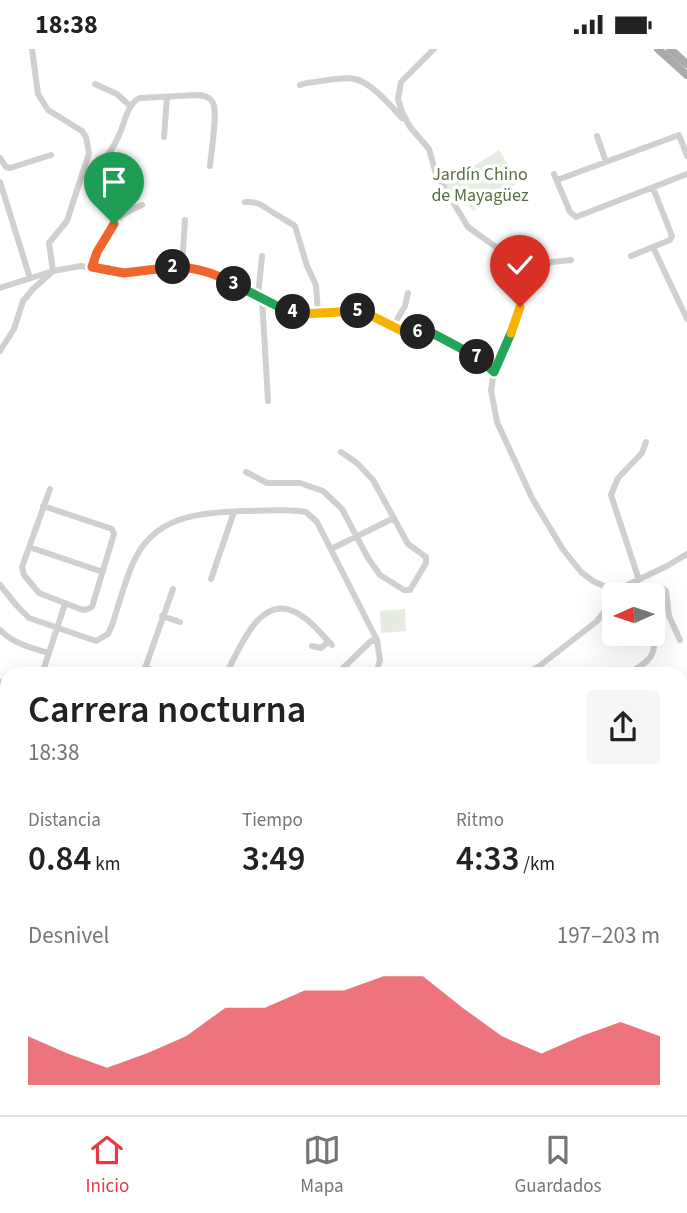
<!DOCTYPE html>
<html lang="es">
<head>
<meta charset="utf-8">
<style>
  body { margin:0; font-family:"Source Sans 3",sans-serif; background:#f6f6f6; color:#222; height:100vh; display:flex; flex-direction:column; font-size:26px; white-space:nowrap }
  * { box-sizing:border-box; margin:0 }
  p { font-size:23px; color:#767676 }
  .icon { flex:none; width:38px; height:38px; fill:none; stroke:currentColor; stroke-width:2; stroke-linecap:round; stroke-linejoin:round }
  .map { position:relative; flex:1; overflow:hidden }
  .drawer { position:absolute; left:0px; top:618px; width:688px; height:450px; display:flex; flex-direction:column; background:#fff; border-radius:21px 21px 0 0; box-shadow:0 7px 28px #0002 }
  .drawer>* { flex:none }
  .needle { width:46px; rotate:267deg }
  .controls { position:absolute; left:602px; top:534px; display:grid; gap:14px }
  .controls a { display:grid; place-items:center; width:63px; height:63px; border-radius:7px; background:#fff; box-shadow:0 7px 28px #0002; font-size:35px }
  .pin { position:absolute; display:grid; place-items:center; width:60px; height:60px; color:#fff; margin:-72px -30px; border-radius:50% 50% 50% 0; rotate:-45deg; box-shadow:0 0 7px #0007 }
  .pin .icon { rotate:45deg }
  .km { position:absolute; width:35px; height:35px; margin:-18px; border-radius:50%; background:#222; color:#fff; font-size:19px; line-height:35px; text-align:center }
  .round { display:grid; place-items:center; flex:none; width:74px; height:74px; border-radius:7px; background:#f6f6f6 }
  .overview { display:flex; align-items:center; justify-content:space-between; height:119px; padding:0 28px }
  h1 { font-size:38px; font-weight:600; line-height:52px }
  .stats { display:grid; grid-template-columns:repeat(3,1fr); gap:10px; height:119px; padding:7px 28px }
  .stats div { display:grid; align-content:center }
  .stats b { font-size:35px; font-weight:600 }
  .stats small { font-size:19px; font-weight:400 }
  .stats p { font-size:19px }
  .chart { height:196px; padding:14px 28px }
  .chart p { display:flex; justify-content:space-between }
  .chart svg { width:100%; height:126px; margin-top:7px; fill:#e63946; opacity:.7 }
  .status { display:flex; justify-content:space-between; align-items:center; height:49px; padding:0 35px; background:#fff; direction:ltr }
  .status svg { height:19px; fill:currentColor }
  .tab-bar { display:flex; justify-content:space-around; align-items:center; height:98px; border-top:2px solid #e0e0e0; background:#fff; font-size:19px; color:#767676 }
  .tab-bar a { display:grid; justify-items:center; gap:4px }
  .tab-bar .on { color:#e63946 }
  .map>svg:first-child { display:block }
  .green { fill:#e6ecdf }
  .lines { fill:none; stroke-linecap:round; stroke-linejoin:round }
  .minor { stroke:#d0d0d0; stroke-width:6 }
  .major { stroke:#ababab; stroke-width:8 }
  .highway { stroke:#9a9a9a; stroke-width:9 }
  .split-1-casing { stroke:#fff; stroke-width:14 }
  .split-2-casing { stroke:#fff; stroke-width:14 }
  .split-3-casing { stroke:#fff; stroke-width:14 }
  .split-4-casing { stroke:#fff; stroke-width:14 }
  .split-5-casing { stroke:#fff; stroke-width:14 }
  .split-6-casing { stroke:#fff; stroke-width:14 }
  .split-7-casing { stroke:#fff; stroke-width:14 }
  .split-8-casing { stroke:#fff; stroke-width:14 }
  .split-9-casing { stroke:#fff; stroke-width:14 }
  .split-1 { stroke:#f0652b; stroke-width:9 }
  .split-2 { stroke:#f0652b; stroke-width:9 }
  .split-3 { stroke:#f0652b; stroke-width:9 }
  .split-4 { stroke:#22a559; stroke-width:9 }
  .split-5 { stroke:#f5b400; stroke-width:9 }
  .split-6 { stroke:#f5b400; stroke-width:9 }
  .split-7 { stroke:#22a559; stroke-width:9 }
  .split-8 { stroke:#22a559; stroke-width:9 }
  .split-9 { stroke:#f5b400; stroke-width:9 }
  .labels { text-anchor:middle; dominant-baseline:central; stroke-width:7; stroke-linejoin:round; paint-order:stroke }
  .park-label { font-size:18px; fill:#56703f; stroke:#fff }
</style>
</head>
<body>
<div class="status"><b>18:38</b><svg viewBox="0 0 49 12"><path d="M0 12V9h3v3zM5 12V6h3v6zM10 12V3h3v9zM15 12V0h3v12zM26 1h20v11H26zM47 4h2v5h-2z"/></svg></div>
<div class="map">
<svg width="687" height="1066" viewBox="0 0 687 1066">
  <rect width="100%" height="100%" fill="#fff"/>
  <path class="green" d="M499,101l20,32 -46,29 -13,-20 -9,5 -7,-11z
    M405,560l1,22 -25,2 -1,-22z"/>
  <g class="lines">
    <path class="minor" d="M434,0l-33,33 -3,17 4,13 8,15 19,22 7,25 32,53 39,28 16,18 -3,34 -3,11 -23,54 -3,18 6,32 35,76 30,50 19,24 12,9 19,9 47,-4 7,5 3,25 11,24
      M95,35l22,10 13,12
      M300,36l6,-2c14,-1 36,-7 49,-4 17,4 36,27 47,39
      M597,87l9,26
      M164,88l3,-40
      M0,109l6,9 4,1 41,-13
      M554,125l16,38 6,5 111,-43
      M82,126c17,-7 30,-23 37,-40 6,-12 8,-32 21,-37l59,-3c6,1 11,2 14,8 5,9 -2,50 -3,63
      M557,131l122,-45 8,21
      M0,133l30,96
      M245,153c17,-1 20,7 34,14 5,4 11,6 16,10l12,40 9,19 2,28
      M653,198l34,72
      M631,207l39,-16 2,-4 -19,-48
      M92,218c6,-15 16,-40 29,-51 6,-4 14,-8 21,-11
      M182,218l3,-47
      M523,224l20,-10 28,-3
      M0,239l53,-17 28,-5 43,7 39,-6h19l20,3 14,4 65,34 21,6 59,-3 43,21 30,2 47,25 13,13
      M258,247l4,-40
      M262,249l6,103
      M393,277l12,-20 3,-13
      M0,302l14,-22 9,-28 10,-12 20,-18 -4,-28 18,-22 22,-68 -3,-16 -4,-6 -34,-21 -10,-16 -6,-45
      M246,423l21,11h33l23,8 19,18 26,49 12,17 24,15h6l16,-27v-6l-18,-13 -35,-64 -16,-17 -16,-11
      M43,457l69,23 2,5 -22,73 -7,3 -5,-1 -41,-16 -15,-18 -2,-8 28,-78
      M29,498l74,25
      M331,500l63,-31
      M211,530l23,-67
      M639,531l-28,-85 7,-17 24,-25 4,-11
      M0,536l17,21 12,12 67,23 12,-7 4,-9c7,-20 12,-42 21,-62 21,-48 66,-50 111,-52 18,0 37,-2 55,0l7,1 11,10 60,118 3,20 -4,14
      M617,546l4,-7 46,-22 20,-12
      M162,567l18,6
      M0,581c13,13 31,18 49,23
      M312,597l9,2 7,-6
      M145,618l14,7
      M339,623l32,-31 6,-1
      M42,625l23,-70
      M143,625l30,-85
      M226,625c13,-24 33,-80 69,-62 15,7 26,22 37,33
      M525,625l13,-7 58,-45 18,-22
      M627,625c24,-13 31,-19 26,-47
      M0,633l7,3
      M681,829l6,-11
      M681,909l6,-6
      M123,1060l2,6
      M218,1066l9,-6"/>
    <path class="major" d="M658,0l29,26
      M670,0l17,15"/>
    <path class="highway" d="M681,678l6,-7
      M681,693l6,-7
      M0,910l7,-1
      M0,918h7"/>
  </g>
  <g class="lines">
    <defs>
      <path id="split-1" d="M108,221l-16,-3 5,-15 17,-28"/>
      <path id="split-2" d="M108,221l16,3 49,-6"/>
      <path id="split-3" d="M173,218c23,0 42,6 61,17"/>
      <path id="split-4" d="M234,235l47,24 12,4"/>
      <path id="split-5" d="M293,263l9,2 56,-3"/>
      <path id="split-6" d="M358,262h4l42,21h14"/>
      <path id="split-7" d="M418,283l16,2 43,23"/>
      <path id="split-8" d="M477,308l17,15 17,-39"/>
      <path id="split-9" d="M511,284l9,-26"/>
    </defs>
    <use href="#split-1" class="split-1-casing"/>
    <use href="#split-2" class="split-2-casing"/>
    <use href="#split-3" class="split-3-casing"/>
    <use href="#split-4" class="split-4-casing"/>
    <use href="#split-5" class="split-5-casing"/>
    <use href="#split-6" class="split-6-casing"/>
    <use href="#split-7" class="split-7-casing"/>
    <use href="#split-8" class="split-8-casing"/>
    <use href="#split-9" class="split-9-casing"/>
    <use href="#split-1" class="split-1"/>
    <use href="#split-2" class="split-2"/>
    <use href="#split-3" class="split-3"/>
    <use href="#split-4" class="split-4"/>
    <use href="#split-5" class="split-5"/>
    <use href="#split-6" class="split-6"/>
    <use href="#split-7" class="split-7"/>
    <use href="#split-8" class="split-8"/>
    <use href="#split-9" class="split-9"/>
  </g>
  <g class="labels">
    <g class="park-label">
      <text x="480" y="125">Jardín Chino<tspan x="480" dy="21">de Mayagüez</tspan></text>
    </g>
  </g>
</svg>
<div class="controls">
<a><svg class="needle" viewBox="-14 -14 28 28"><path d="M0-13l5 13h-10z" fill="#e53935"/><path d="M0 13l5-13h-10z" fill="#767676"/></svg></a>
</div>
<div class="pin" style="left:114px;top:175px;background:#1e9e55"><svg class="icon" aria-label="arrive" viewBox="0 0 24 24"><path d="M6 21V4h12l-3 4 3 4H6"/></svg></div>
<div class="pin" style="left:520px;top:258px;background:#d93025"><svg class="icon" aria-label="check" viewBox="0 0 24 24"><path d="M5 12l5 5 9-10"/></svg></div>
<b class="km" style="left:173px;top:218px">2</b>
<b class="km" style="left:234px;top:235px">3</b>
<b class="km" style="left:293px;top:263px">4</b>
<b class="km" style="left:358px;top:262px">5</b>
<b class="km" style="left:418px;top:283px">6</b>
<b class="km" style="left:477px;top:308px">7</b>
<section class="drawer">
<div class="overview"><div><h1>Carrera nocturna</h1><p>18:38</p></div><a class="round"><svg class="icon" aria-label="share" viewBox="0 0 24 24"><path d="M12 15V3M7 8l5-5 5 5M5 13v7h14v-7"/></svg></a></div>
<div class="stats">
<div><p>Distancia</p><b>0.84<small> km</small></b></div>
<div><p>Tiempo</p><b>3:49</b></div>
<div><p>Ritmo</p><b>4:33<small> /km</small></b></div>
</div>
<div class="chart"><p><span>Desnivel</span>197–203 m</p>
<svg viewBox="0 0 160 44" preserveAspectRatio="none"><path d="M0 44V27L10 33L20 38L30 33L40 27L50 17L60 17L70 11L80 11L90 6L100 6L110 17L120 27L130 33L140 27L150 22L160 27V44z"/></svg>
</div>
</section>
</div>
<nav class="tab-bar">
<a class="on"><svg class="icon" aria-label="home" viewBox="0 0 24 24"><path d="M3 11l9-7 9 7M6 9v11h12V9"/></svg>Inicio</a>
<a><svg class="icon" aria-label="map" viewBox="0 0 24 24"><path d="M3 6l6-2 6 2 6-2v14l-6 2-6-2-6 2zM9 4v14M15 6v14"/></svg>Mapa</a>
<a><svg class="icon" aria-label="saved" viewBox="0 0 24 24"><path d="M7 4h10v16l-5-4-5 4z"/></svg>Guardados</a>
</nav>
</body>
</html>
